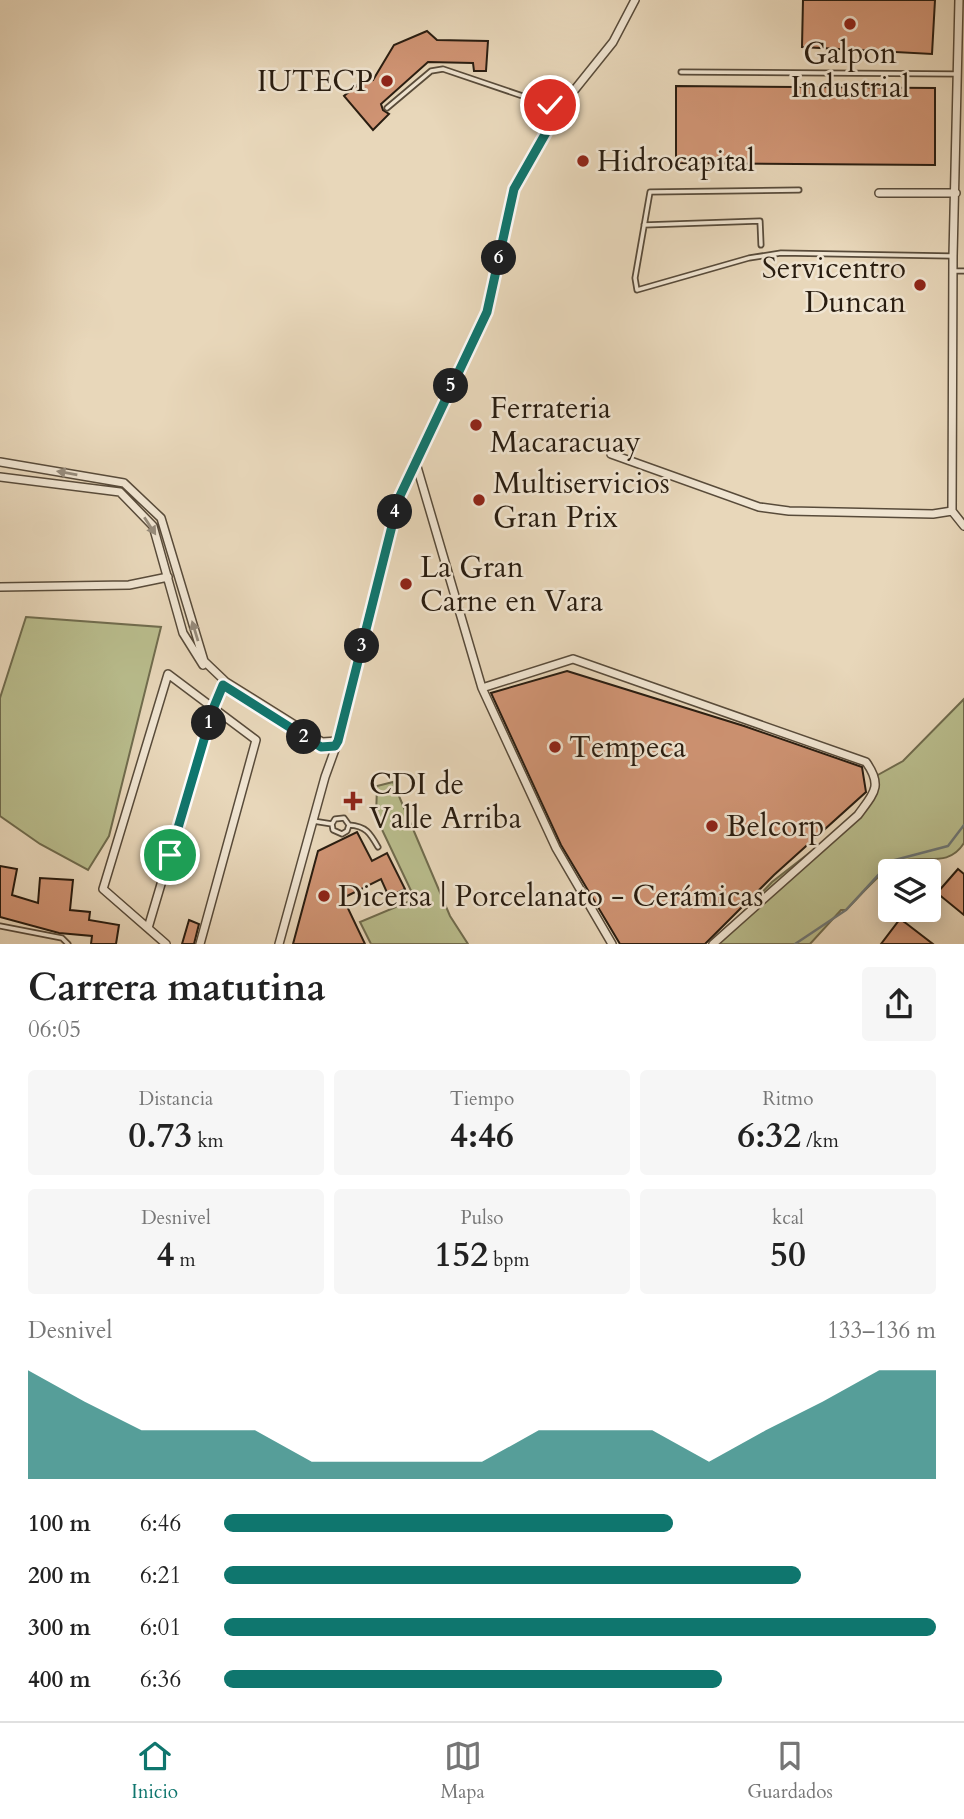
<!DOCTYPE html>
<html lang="es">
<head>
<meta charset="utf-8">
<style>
  body { margin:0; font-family:Cardo,serif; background:#f6f6f6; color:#222; height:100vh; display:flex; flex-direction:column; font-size:26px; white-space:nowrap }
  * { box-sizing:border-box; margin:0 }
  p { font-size:23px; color:#767676 }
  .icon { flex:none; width:38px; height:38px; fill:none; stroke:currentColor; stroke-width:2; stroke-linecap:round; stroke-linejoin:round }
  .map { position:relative; height:944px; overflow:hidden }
  .sheet { display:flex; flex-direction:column; background:#fff; flex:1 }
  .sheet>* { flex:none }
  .tools { position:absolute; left:878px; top:859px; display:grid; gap:14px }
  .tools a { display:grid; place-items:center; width:63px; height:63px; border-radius:7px; background:#fff; box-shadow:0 4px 18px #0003; font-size:35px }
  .pin { position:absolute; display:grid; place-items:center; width:60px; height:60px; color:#fff; margin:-30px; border:4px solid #fff; border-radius:50%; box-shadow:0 2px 7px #0007 }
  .km { position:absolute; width:35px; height:35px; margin:-18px; border-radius:50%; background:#222; color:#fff; font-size:19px; line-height:35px; text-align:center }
  .round { display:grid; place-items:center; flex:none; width:74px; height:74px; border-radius:7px; background:#f6f6f6 }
  .headline { display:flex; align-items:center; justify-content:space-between; height:119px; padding:0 28px }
  h1 { font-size:38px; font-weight:700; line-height:52px }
  .metrics { display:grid; grid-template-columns:repeat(3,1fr); gap:10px; height:119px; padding:7px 28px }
  .metrics div { display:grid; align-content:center; border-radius:7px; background:#f6f6f6; text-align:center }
  .metrics b { font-size:35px; font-weight:700 }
  .metrics small { font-size:19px; font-weight:400 }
  .metrics p { font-size:19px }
  .chart { height:196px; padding:14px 28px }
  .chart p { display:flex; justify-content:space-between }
  .chart svg { width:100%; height:126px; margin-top:7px; fill:#0f766e; opacity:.7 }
  ul { padding:0 28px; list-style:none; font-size:23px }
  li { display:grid; grid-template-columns:112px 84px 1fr; align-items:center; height:52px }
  li i { height:18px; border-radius:9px; background:#0f766e }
  .tabs { display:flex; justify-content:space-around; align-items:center; height:98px; border-top:2px solid #e0e0e0; background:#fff; font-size:19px; color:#767676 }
  .tabs a { display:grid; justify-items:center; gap:4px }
  .tabs .current { color:#0f766e }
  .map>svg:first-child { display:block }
  .green { fill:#b9bd8d; stroke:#706c4e; stroke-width:2 }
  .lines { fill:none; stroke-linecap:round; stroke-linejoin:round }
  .stream { stroke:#6f7877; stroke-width:2.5 }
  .building { fill:#d09474; stroke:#281c10; stroke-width:2 }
  .lane-casing { stroke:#584b3a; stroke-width:7 }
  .street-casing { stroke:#584b3a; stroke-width:10 }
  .lane { stroke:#f0e5d2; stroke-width:3.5 }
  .street { stroke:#f0e5d2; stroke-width:7 }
  .oneway { fill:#968b7b }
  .route-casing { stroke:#fff; stroke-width:14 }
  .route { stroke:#0f766e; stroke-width:9 }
  .poi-dot { fill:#8f2418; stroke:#f0e5d2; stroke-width:2.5 }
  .labels { text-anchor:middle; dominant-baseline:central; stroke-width:5; stroke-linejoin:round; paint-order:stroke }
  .poi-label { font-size:30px; fill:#281c10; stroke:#f0e5d2; text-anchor:start }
</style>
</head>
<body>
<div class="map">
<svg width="964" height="944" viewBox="0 0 964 944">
  <rect width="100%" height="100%" fill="#e8d7ba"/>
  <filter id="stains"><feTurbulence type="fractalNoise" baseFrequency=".00286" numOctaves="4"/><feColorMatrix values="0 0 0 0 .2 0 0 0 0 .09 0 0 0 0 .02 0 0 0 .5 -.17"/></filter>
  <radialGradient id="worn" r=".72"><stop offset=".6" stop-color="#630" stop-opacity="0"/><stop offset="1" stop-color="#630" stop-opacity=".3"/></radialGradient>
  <path class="green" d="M26,617l135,10 -52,209 -21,34 -48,-26 -40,-28v-118z
    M964,699v144c-17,28 -45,8 -70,21 -12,7 -36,34 -48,46h-5l-31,34h-97l59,-62 86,-67 17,-23 1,-16 27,-15z
    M393,782l57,134 18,28h-97l-11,-22 55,-23 -39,-82 1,-31z"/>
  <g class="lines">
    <path class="stream" d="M795,944l51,-34 45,-49 57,-15 16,-21"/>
  </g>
  <path class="building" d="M803,0h132l-3,54 -130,-7z
    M427,31l10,9 51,1 -2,30h-12l-1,-8 -45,-1 -47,42 2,6 6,4 -16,16 -29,-34 17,-14 12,-2 21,-35z
    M676,86l259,2v77l-259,-2z
    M567,671l177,55 118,41 4,25 -92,83 -69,69h-85l-59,-99 -70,-152z
    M357,832l15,29 15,-8 18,36 -16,8 -8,-18 -38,19 22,46h-72l25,-93z
    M0,866l17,3 -5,26 26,8 2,-25 33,2 -3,30 20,2 -1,8 30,5 -3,19h-25l1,-8 -33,-3 -59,-16z
    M958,869l6,5v41l-27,-22z
    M900,919l7,5 26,20h-52z
    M189,920l10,4 -5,20h-12z"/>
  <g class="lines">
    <defs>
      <path id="lane" d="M681,72l275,2
        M387,108l44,-37 12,-2 115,39
        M799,190l-149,2 -15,86 2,12 112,-32 32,-5 170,3
        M644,225l116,-4 1,24
        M954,271h10
        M313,821l19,3
        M332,824l3,-5 9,-1 5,7c17,1 21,8 29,22
        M332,824l1,6 9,4 5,-3 2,-6
        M0,926l62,12 6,6"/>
      <path id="street" d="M959,0l-6,256 -1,255 12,15
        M879,193h77
        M611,454l148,53 30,4 144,3 19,-3
        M415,460l67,228 74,160 56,96
        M0,462l124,21 37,35 43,143 22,21 96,60 16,-1
        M0,477l120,15 33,34 30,107 20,32
        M0,587l129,-2 39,-8
        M482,688l91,-29 293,103c17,24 8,31 -8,53l-145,129
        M230,690l88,55
        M148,928l65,-219 10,-24
        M166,944l-63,-55 65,-215 88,66 -56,204
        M279,944l46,-167 13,-36 61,-243 88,-186 27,-123 46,-81 53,-66 22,-42"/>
    </defs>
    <use href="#lane" class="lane-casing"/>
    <use href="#street" class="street-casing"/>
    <use href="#lane" class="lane"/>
    <use href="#street" class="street"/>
  </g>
  <defs><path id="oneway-solid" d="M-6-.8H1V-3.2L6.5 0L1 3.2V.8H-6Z" transform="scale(1.75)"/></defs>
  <g class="oneway">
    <use href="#oneway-solid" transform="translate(67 473) rotate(-170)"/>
    <use href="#oneway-solid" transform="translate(150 526) rotate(57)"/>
    <use href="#oneway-solid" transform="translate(195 631) rotate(-107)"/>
  </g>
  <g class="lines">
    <defs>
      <path id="route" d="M170,855l43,-146 10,-24 98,62 14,-1 3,-5 61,-243 88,-186 27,-123 46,-81 -10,-3"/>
    </defs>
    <use href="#route" class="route-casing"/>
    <use href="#route" class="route"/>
  </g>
  <g class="poi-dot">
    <circle cx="850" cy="24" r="7"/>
    <circle cx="387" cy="81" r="7"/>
    <circle cx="583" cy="161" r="7"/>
    <circle cx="920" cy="285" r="7"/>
    <circle cx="476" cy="425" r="7"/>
    <circle cx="479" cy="500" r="7"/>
    <circle cx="406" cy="584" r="7"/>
    <circle cx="555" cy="747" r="7"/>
    <path d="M349.5 790.5h7v7h7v7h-7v7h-7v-7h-7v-7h7z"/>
    <circle cx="712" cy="826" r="7"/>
    <circle cx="324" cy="896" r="7"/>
  </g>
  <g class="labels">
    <g class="poi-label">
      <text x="850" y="53" text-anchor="middle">Galpon<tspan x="850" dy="34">Industrial</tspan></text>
      <text x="373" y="81" text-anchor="end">IUTECP</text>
      <text x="597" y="161">Hidrocapital</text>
      <text x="906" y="268" text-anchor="end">Servicentro<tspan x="906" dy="34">Duncan</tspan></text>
      <text x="490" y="408">Ferrateria<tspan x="490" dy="34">Macaracuay</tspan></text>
      <text x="493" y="483">Multiservicios<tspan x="493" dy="34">Gran Prix</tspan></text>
      <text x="420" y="567">La Gran<tspan x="420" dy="34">Carne en Vara</tspan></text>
      <text x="569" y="747">Tempeca</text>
      <text x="369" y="784">CDI de<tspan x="369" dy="34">Valle Arriba</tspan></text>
      <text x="726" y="826">Belcorp</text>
      <text x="338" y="896">Dicersa | Porcelanato - Cerámicas</text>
    </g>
  </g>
  <rect width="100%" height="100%" filter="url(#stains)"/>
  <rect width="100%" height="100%" fill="url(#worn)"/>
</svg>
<div class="tools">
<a><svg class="icon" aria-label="layers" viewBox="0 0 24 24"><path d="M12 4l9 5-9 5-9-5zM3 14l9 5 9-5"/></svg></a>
</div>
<div class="pin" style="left:170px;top:855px;background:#1e9e55"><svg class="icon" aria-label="arrive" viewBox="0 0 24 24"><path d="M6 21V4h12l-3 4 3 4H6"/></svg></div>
<div class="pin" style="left:550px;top:105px;background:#d93025"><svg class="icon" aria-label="check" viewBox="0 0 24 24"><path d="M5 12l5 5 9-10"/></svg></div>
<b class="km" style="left:209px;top:723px">1</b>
<b class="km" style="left:304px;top:737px">2</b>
<b class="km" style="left:362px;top:646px">3</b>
<b class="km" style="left:395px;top:512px">4</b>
<b class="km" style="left:451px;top:386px">5</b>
<b class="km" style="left:499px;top:258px">6</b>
</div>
<section class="sheet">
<div class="headline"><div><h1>Carrera matutina</h1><p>06:05</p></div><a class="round"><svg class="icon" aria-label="share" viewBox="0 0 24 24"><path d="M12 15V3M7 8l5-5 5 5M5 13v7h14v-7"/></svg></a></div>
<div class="metrics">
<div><p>Distancia</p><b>0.73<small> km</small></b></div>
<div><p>Tiempo</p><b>4:46</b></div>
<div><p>Ritmo</p><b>6:32<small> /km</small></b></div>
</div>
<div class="metrics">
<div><p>Desnivel</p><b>4<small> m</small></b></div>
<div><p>Pulso</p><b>152<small> bpm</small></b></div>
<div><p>kcal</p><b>50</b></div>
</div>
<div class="chart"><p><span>Desnivel</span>133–136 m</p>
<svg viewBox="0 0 160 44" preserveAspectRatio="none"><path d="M0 44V6L10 17L20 27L30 27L40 27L50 38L60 38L70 38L80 38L90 27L100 27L110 27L120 38L130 27L140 17L150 6L160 6V44z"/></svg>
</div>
<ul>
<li><b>100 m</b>6:46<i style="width:63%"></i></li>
<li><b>200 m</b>6:21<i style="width:81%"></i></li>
<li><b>300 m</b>6:01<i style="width:100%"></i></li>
<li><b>400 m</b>6:36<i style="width:70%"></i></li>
</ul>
</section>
<nav class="tabs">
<a class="current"><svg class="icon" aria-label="home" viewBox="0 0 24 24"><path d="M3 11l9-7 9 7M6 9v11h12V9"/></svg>Inicio</a>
<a><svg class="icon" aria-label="map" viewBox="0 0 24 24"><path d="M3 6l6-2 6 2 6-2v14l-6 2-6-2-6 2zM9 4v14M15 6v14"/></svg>Mapa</a>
<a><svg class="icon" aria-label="saved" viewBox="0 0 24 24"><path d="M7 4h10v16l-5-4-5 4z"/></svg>Guardados</a>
</nav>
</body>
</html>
